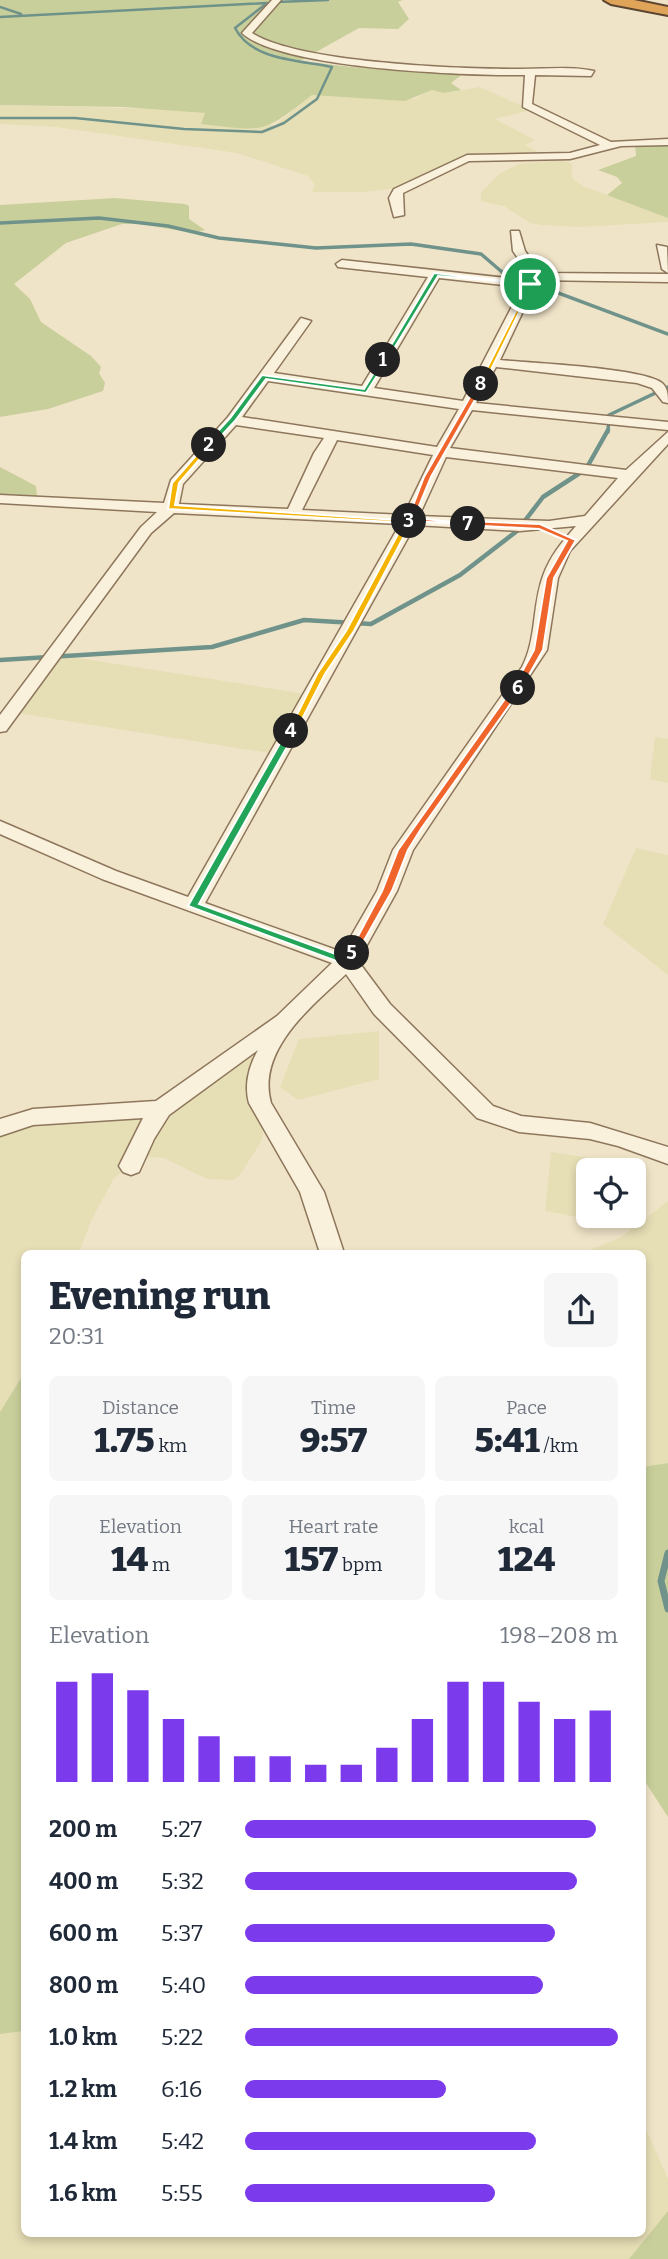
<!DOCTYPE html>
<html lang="en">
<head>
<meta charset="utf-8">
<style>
  body { margin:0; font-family:Bitter,serif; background:#f6f6f7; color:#1f2937; height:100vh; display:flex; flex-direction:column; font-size:26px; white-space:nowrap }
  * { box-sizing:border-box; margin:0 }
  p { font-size:23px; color:#747a83 }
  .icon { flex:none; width:38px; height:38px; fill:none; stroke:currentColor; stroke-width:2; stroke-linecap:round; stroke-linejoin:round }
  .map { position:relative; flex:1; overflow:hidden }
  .details { position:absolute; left:21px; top:1250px; width:625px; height:987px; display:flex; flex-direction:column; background:#fff; border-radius:10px; box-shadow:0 4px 10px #0003 }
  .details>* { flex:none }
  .controls { position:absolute; left:576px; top:1158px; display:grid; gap:14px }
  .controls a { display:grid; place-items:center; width:70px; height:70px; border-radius:10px; background:#fff; box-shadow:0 4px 10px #0003; font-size:35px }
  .pin { position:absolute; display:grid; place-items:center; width:60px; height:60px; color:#fff; margin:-30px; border:4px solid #fff; border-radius:50%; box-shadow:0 2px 7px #0007 }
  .km { position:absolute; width:35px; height:35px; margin:-18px; border-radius:50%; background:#222; color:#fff; font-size:19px; line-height:35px; text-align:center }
  .round { display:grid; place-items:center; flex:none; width:74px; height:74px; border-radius:10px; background:#f6f6f7 }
  .headline { display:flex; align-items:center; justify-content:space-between; height:119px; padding:0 28px }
  h1 { font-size:38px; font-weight:800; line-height:52px }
  .figures { display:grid; grid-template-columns:repeat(3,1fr); gap:10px; height:119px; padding:7px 28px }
  .figures div { display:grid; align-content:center; border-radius:10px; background:#f6f6f7; text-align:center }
  .figures b { font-size:35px; font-weight:800 }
  .figures small { font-size:19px; font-weight:400 }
  .figures p { font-size:19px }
  .chart { height:196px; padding:14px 28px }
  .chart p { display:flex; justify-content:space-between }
  .chart svg { width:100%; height:126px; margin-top:7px; stroke:#7c3aed; stroke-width:6 }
  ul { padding:0 28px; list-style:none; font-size:23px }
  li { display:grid; grid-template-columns:112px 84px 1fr; align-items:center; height:52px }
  li i { height:18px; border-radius:9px; background:#7c3aed }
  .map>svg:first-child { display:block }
  .farmland { fill:#e6deb5; fill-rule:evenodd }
  .green { fill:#c9cf9b }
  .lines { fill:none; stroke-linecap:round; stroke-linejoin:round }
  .stream-far3 { stroke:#6f938a; stroke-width:2.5 }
  .stream-far2 { stroke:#6f938a; stroke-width:3.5 }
  .stream-far1 { stroke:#6f938a; stroke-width:4.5 }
  .stream { stroke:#6f938a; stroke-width:7 }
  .street-casing { stroke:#8d765c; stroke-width:3 }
  .highway-casing { stroke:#5b4430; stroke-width:4 }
  .street { fill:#faf1dc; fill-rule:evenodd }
  .highway { fill:#e0a458; fill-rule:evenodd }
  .split-1 { fill:#22a559; stroke:#fff; stroke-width:2 }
  .split-2 { fill:#22a559; stroke:#fff; stroke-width:2 }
  .split-3 { fill:#f5b400; stroke:#fff; stroke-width:2 }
  .split-4 { fill:#f5b400; stroke:#fff; stroke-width:2 }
  .split-5 { fill:#22a559; stroke:#fff; stroke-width:2 }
  .split-6 { fill:#f0652b; stroke:#fff; stroke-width:2 }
  .split-7 { fill:#f0652b; stroke:#fff; stroke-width:2 }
  .split-8 { fill:#f0652b; stroke:#fff; stroke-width:2 }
  .split-9 { fill:#f5b400; stroke:#fff; stroke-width:2 }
</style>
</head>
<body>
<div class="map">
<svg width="668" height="2259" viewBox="0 0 668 2259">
  <rect width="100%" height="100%" fill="#f0e4c8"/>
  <path class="farmland" d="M480,87l51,23 -36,9 40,21 -10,5 19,10 -84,5 -21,16 -32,11 -42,5h-53l3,-7 -7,-9 -71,-23 -181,-26 -56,-3v-19l160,4 45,4 -3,11 73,1 37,-30 102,4 18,-9 11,3z
    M563,160l9,4v14l11,8 76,28 9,4v4l-89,5 -38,-2 -11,-2 -26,-17 -23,-5v-8l18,-19 20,-10z
    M66,656l234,37 4,3 -35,57 -252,-40 43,-55z
    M655,737l13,2v44l-18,-4z
    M636,848l32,7v120l-65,-51z
    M274,1026l-12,114 -22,35 -7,5 -26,-1 -43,-21 -21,-2 -29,22 -23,43 -12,32h-55v120l-24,39v-276l16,-8 37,-8 93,-11z
    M379,1031v48l-81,21 -18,-13 19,-48z
    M551,1152l96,15 -14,60 -88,-16zM588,1171h46v45h-46z
    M668,1201v262l-26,4v-214h-59l38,-16z
    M24,2031v202h618v-113l26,59v32l-39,48h-629v-225z"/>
  <path class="green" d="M0,0h403l-5,2 11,17 -11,10 -39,-1 -59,33 52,6 112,6 -13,10 10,7 -18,3 -11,-3 -27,11 -93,-6c-51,40 -47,36 -111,29l4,-11 -82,-6 -123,-2z
    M635,144h33v74l-61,-23 15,-12 -5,-6 -19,-7 38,-14z
    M115,198l70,6 4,2v13l16,11 -12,3 -53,-9h-18l-56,19 -52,41 16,15 11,23 50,34 10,11 -2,6 6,10 -2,8 -55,18 -48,8v-212z
    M0,467l36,19 1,11 -37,3z
    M24,1373v658l-24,3v-622z
    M668,1463v354l-26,-40v-310z
    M668,2211v48h-39z"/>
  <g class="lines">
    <path class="stream-far3" d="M277,2l51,-2
      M0,7l21,7
      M0,17l267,-14
      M0,118h75l109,11 78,3 22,-9 33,-24 15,-32c-32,-7 -80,-6 -97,-39l32,-25"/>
    <path class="stream-far2" d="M0,223l99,-5 69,8 51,12 97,10 95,-4 70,10 21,18 166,62
      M608,432l1,-17 59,-28"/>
    <path class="stream-far1" d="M0,660l212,-13 92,-27 67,4 89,-49 57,-44 26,-34 43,-28 22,-39"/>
    <path class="stream" d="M668,1553l-7,28 7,28"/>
    <defs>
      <path id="street" d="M272,0h9l-29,33c47,30 208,36 268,36 25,0 50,-3 74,2l-3,5 -56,-1 -3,29 79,38 57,-3v6l-47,1 -51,13 -101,2 -66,32 1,22 -10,2 -5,-19 5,-9 73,-34 103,-2 30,-8 -77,-38 2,-32c-57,1 -244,-6 -283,-42z
        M511,231h8l6,20 16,22 127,1v8l-135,-2 -20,-29z
        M657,245l10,2 1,26 -6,-4z
        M342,260l192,21 2,3 -36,76c30,3 144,8 162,23 6,5 6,13 6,20l-5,-1 -11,-14 -15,-5 -141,-16 -20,36 192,19v8l-196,-20 -22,38 176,22 42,-38v12l-98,107 -12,27 -11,72 -134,200 -16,41 -39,70 32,43 103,102 28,10 69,7 78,24v17l-50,-18 -28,-7 -71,-7 -42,-14 -103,-104 -28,-40c-34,32 -90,76 -75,129l53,89 20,61h-24l-20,-61 -51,-89c-5,-18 0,-37 9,-53l-89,65 -15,24 -15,33 -8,3 -8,-3 -4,-6 24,-48 -110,7 -33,11v-17l33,-10 123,-8 121,-85 55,-53 -230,-84 -102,-45v-13l116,50 72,26 212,-373 -226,-11 -23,20 -145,198 -6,1v-17l141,-188 16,-15 -157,-9v-8l164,8 7,-23 57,-63 73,-99 10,3 -37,52 88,13 66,-109 -90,-10 -2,-3zM439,278l83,9 -59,114 -89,-13zM268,381l191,28 -22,38 -195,-30zM236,425l88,13 -10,15 -26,56 -109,-5 4,-20zM337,440l96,15 -29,60 -102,-5zM446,457l172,21 -33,38 -36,5 -130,-5zM415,525l105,6 56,-5c-14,16 -26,30 -33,50 -11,30 -6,62 -21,91l-129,183 -16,41 -35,61 -137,-49z"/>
      <path id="highway" d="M604,0h30l34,7v8l-57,-11z"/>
    </defs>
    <use href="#street" class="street-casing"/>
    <use href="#highway" class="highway-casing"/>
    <use href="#street" class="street"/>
    <use href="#highway" class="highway"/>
  </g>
  <path class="split-1" d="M434,273l99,11 -95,-8 -51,84 -6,2z"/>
  <path class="split-2" d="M383,358l4,2 -21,33 -100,-14 -31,42 -24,26 -6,-2 25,-27 32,-43 102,14z"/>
  <path class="split-3" d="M206,444l6,1 -33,38 -4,22 237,16 -3,2 -241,-14 4,-26z"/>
  <path class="split-4" d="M406,519l6,2 -58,110 -29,43 -29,57 -8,2 29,-59 29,-43z"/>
  <path class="split-5" d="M291,728l5,3 -97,173 145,53 4,-6h7l-3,10 -5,4 -159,-59 99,-175z"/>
  <path class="split-6" d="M514,686l8,2 -101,141 -13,21 -16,41 -35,62 -9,2 34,-64 16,-41z"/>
  <path class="split-7" d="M468,521l72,3 36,16 -22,38 -11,72 -22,39 -8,-1 21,-38 12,-72 21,-37 -28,-12 -74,-4z"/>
  <path class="split-8" d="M478,383l6,1 -53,93 -17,41 58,6 -65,-3 17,-44z"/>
  <path class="split-9" d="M530,283l3,1 -49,100 -6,2z"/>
</svg>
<div class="controls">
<a><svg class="icon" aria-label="locate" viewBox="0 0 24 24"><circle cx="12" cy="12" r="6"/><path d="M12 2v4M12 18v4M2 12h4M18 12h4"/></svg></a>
</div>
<div class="pin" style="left:530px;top:284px;background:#1e9e55"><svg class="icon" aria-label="arrive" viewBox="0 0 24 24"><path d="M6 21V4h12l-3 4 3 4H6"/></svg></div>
<b class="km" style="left:383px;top:360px">1</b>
<b class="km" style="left:209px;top:445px">2</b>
<b class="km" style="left:409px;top:521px">3</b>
<b class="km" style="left:291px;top:731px">4</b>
<b class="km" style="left:352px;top:953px">5</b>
<b class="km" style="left:518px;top:688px">6</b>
<b class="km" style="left:468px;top:524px">7</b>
<b class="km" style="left:481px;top:384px">8</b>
<section class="details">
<div class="headline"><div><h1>Evening run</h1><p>20:31</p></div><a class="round"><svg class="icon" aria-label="share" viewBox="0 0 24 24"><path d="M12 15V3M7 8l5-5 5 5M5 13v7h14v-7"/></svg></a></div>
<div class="figures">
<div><p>Distance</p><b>1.75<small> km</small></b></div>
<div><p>Time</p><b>9:57</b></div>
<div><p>Pace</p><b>5:41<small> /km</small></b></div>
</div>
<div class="figures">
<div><p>Elevation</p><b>14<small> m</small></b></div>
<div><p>Heart rate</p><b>157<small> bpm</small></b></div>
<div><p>kcal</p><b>124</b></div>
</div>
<div class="chart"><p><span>Elevation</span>198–208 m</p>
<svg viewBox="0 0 160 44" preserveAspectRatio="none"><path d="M5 44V9M15 44V6M25 44V12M35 44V22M45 44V28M55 44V35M65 44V35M75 44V38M85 44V38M95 44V32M105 44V22M115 44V9M125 44V9M135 44V16M145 44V22M155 44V19"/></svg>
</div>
<ul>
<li><b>200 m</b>5:27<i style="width:94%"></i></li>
<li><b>400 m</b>5:32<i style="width:89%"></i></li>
<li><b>600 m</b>5:37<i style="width:83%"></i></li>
<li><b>800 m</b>5:40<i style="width:80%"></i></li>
<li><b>1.0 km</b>5:22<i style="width:100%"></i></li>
<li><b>1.2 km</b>6:16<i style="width:54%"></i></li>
<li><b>1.4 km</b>5:42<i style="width:78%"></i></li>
<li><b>1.6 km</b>5:55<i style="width:67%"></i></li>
</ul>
</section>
</div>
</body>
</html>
